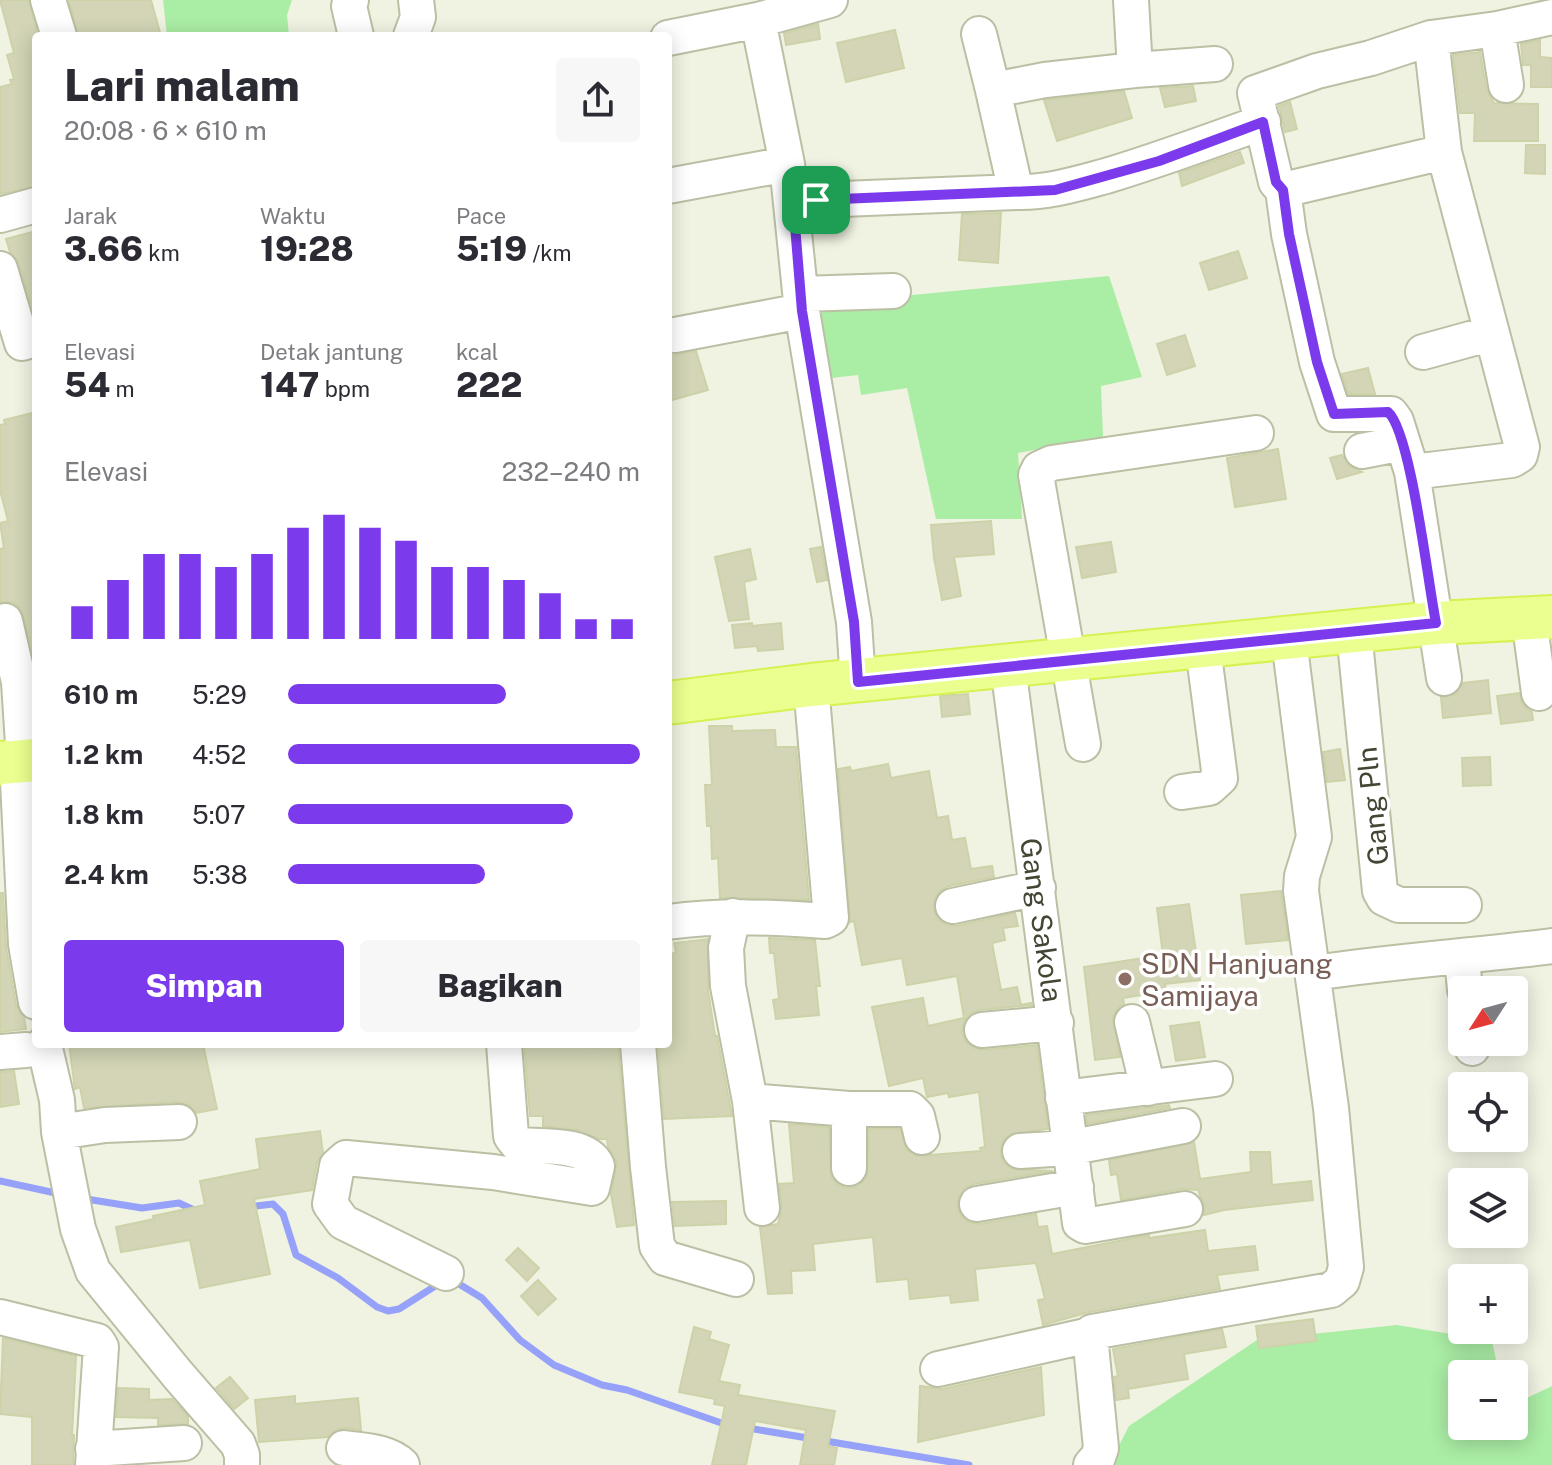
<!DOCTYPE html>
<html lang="id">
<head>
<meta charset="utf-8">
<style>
  body { margin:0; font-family:"Public Sans",sans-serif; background:#f7f7f7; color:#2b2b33; height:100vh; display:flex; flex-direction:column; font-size:30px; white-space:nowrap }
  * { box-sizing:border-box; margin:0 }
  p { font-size:26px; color:#7c7c81 }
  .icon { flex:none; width:44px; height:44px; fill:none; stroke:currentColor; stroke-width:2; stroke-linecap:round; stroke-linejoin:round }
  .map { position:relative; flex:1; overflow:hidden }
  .panel { position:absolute; left:32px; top:32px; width:640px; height:1016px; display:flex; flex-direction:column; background:#fff; border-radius:8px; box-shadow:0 4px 20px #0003 }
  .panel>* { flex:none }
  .needle { width:52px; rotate:234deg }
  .fabs { position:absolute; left:1448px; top:976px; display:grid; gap:16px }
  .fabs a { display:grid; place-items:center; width:80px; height:80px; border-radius:8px; background:#fff; box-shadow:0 4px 20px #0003; font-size:40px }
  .pin { position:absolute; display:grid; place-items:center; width:68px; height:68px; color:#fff; margin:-34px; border-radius:16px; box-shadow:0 4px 12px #0006 }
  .round { display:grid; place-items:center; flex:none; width:84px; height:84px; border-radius:8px; background:#f7f7f7 }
  .summary { display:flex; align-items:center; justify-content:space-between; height:136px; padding:0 32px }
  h1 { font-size:44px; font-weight:800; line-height:60px }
  .figures { display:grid; grid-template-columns:repeat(3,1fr); gap:12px; height:136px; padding:8px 32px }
  .figures div { display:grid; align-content:center }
  .figures b { font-size:34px; font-weight:800 }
  .figures small { font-size:22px; font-weight:400 }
  .figures p { font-size:22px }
  .chart { height:224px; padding:16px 32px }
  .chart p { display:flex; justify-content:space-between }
  .chart svg { width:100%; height:144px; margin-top:8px; stroke:#7c3aed; stroke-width:6 }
  .cta { display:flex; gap:16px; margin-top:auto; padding:16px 32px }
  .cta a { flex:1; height:92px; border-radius:8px; background:#7c3aed; color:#fff; font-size:32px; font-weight:800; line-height:92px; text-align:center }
  .cta a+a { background:#f7f7f7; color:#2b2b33 }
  ul { padding:0 32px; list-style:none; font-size:26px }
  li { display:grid; grid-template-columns:128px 96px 1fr; align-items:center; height:60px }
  li i { height:20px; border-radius:10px; background:#7c3aed }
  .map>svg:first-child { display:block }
  .green { fill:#aaeda5 }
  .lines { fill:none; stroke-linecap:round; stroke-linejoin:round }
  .stream { stroke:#96a1f9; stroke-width:7 }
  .building { fill:#d3d5b6; stroke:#ced2a8; stroke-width:2 }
  .minor-casing { stroke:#bbbfa4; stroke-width:38 }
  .major-casing { stroke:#d5f152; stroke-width:46 }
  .minor { stroke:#fff; stroke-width:34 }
  .major { stroke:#eaff8f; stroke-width:42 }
  .route-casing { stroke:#fff; stroke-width:16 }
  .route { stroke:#7c3aed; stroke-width:10 }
  .education-dot { fill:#8d6e63; stroke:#fff; stroke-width:3 }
  .labels { text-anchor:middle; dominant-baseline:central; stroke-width:7; stroke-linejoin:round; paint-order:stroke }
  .street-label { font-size:28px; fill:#444532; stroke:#fff }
  .education-label { font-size:28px; fill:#785e54; stroke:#fff; text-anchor:start }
</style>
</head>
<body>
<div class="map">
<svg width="1552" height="1465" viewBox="0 0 1552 1465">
  <rect width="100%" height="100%" fill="#f0f3e2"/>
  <path class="green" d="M163,0h129l-5,15 2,21h-122z
    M1109,276l33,101 -41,9 2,51 -85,16 4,66h-86l-29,-131 -46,7 -3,-20 -27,3 -11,-74z
    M1397,1325l95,16 7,33h-37v52h52v-22l38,-18v79h-443l20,-39 128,-86z"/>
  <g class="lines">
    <path class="stream" d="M0,1181l60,13
      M80,1198l62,10 37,-5 17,8
      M248,1207l25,-3 10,10 13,41 42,23 39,29 11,4 11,-2 41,-26 19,1 23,14 38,42 34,25 48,20 25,5 100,35
      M748,1428l221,37"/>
  </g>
  <path class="building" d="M0,0h29l9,36h-2v150l-36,8v-107l12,-3 -2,-4 4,-1 -7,-24 7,-2z
    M69,0h82l10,36h-83z
    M818,24l2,15 -34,6 -2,-12z
    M895,30l9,38 -58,14 -9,-39z
    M1540,40v17l12,1v29h-21v-22h-8l-2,-21z
    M1480,52l6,36 8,15 44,1v37h-64l1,-28h-15l-7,-58z
    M1193,86l3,15 -31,6 -5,-19z
    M1124,91l8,27 -75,23 -13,-41z
    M1290,102l7,27 -12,3 -6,-26z
    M1526,145h19v29l-20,-1z
    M1240,152l4,11 -62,23 -3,-13z
    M1001,213l-3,50 -39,-3 3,-46z
    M36,231v89l-17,-57 -9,-11 -4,-13z
    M1238,251l9,27 -38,12 -9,-27z
    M1185,335l10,31 -28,9 -10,-31z
    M696,351l12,39 -36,10 -4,-13v-31z
    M1368,368l7,26h-27l-6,-20z
    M36,412v255l-12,-50 -4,-9 -8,-6h-12v-53l4,-1 -4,-25 8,-2 -8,-31v-65l5,-1 -1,-4z
    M1278,449l8,50 -51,8 -8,-49z
    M1342,455l6,10 14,7 -25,7 -7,-21z
    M991,521l3,33 -40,3 7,39 -19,4 -8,-42 -3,-33z
    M1111,542l5,30 -34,6 -6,-31z
    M821,547l6,33 -10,2 -7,-33z
    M750,549l6,30 -12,3 5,37 -20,2 -14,-64z
    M752,623v3l29,-3 2,26 -25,2 -1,-5 -22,2 -3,-23z
    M1488,680l3,33 -48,5 -2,-21 15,-3 7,-11z
    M1519,693l4,12 9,7 1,8 -32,4 -4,-28z
    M968,694l2,20 -28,3 -2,-21z
    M709,726h23v5l43,-1 1,17h20l13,153 -89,-2 -2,-40 -6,1 -1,-33h-4l-2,-41h7z
    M1340,749l5,31 -18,2 -4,-30z
    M1490,757l1,28 -28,1 -1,-28z
    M888,764l3,14 38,-7 8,47 11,-2 4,24 13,-2 6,31 21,-3 2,11 -45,9 -10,6 -5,9v10l4,8 8,6 10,1 59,-13 3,13 -15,2 2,12 -13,3 9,47 16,-3 4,18 10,-2 1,2 -52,5 -9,3 -7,9 -2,11 4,9 8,6 9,2 54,-5 11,84 -38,5 -7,7 -3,12 4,10 8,6 41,2 -79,13 -9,4 -7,10v10l3,8 8,6 11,2 56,-10 2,13 9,-1 5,28 97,-19v3l56,-8 3,21 47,-5 3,24 -41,5 3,14 -131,23 -46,13 -5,-25 7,-1 -9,-36 -61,6 3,31 -27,3 -1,-8 -40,4 -2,-20 -31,3 -4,-45 -60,7 2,26 -24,1 1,22 -24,1 -8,-67 18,-3 4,-17 -3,-23 15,-1 -5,-59 40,3 2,50 7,8 10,3 10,-2 9,-9 2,-48h31l7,21 10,6 64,-5 -1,-3 5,-1 -6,-55 -30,5 -1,-4 -21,4 -4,-19 -34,8 -17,-79 51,-9 5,28 36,-8 -7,-42 -50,9 -5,-27 -40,7 -8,-44 -4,1 -12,-153 12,-2 1,4z
    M1281,891l7,49 -42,4 -5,-49z
    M0,893h3l3,54 10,58 8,12 2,12 -26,3z
    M1189,904l11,76 -35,4 1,7 -43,7 1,6 -6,4 -5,9 7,40 -25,3 -11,-93 79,-12 -6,-47z
    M769,938l46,2 5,46h-4l3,29 -43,4 -3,-19 6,-1 -5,-46h-4z
    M708,939v51l7,46h2l15,80 -68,3 -6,-74 10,-1v-90l8,-1 -2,-10z
    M1199,1022l6,35 -29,4 -6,-35z
    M69,1044h134l14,65 -21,4 -7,-8 -11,-3 -94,6 -4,-21 -5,2z
    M524,1044h68v4l26,-3 16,180 -17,2 -6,-33 6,-31 -9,-16 -1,-8h-8l-22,-9 -34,-4v-10h-13z
    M14,1071l5,33 -19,3v-35z
    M1169,1105l1,3 -83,16 -1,-9z
    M320,1131l3,22 -6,9 -5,28 -58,9 16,75 -70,14 -10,-48 -69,12 -5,-25 38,-8 -1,-3 52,-11 -5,-24 60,-12 -4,-30z
    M1194,1142l6,37 51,-7 -1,-20h20l2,33 39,-4 2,19 -89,10 -20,5v-10l-6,-15 -16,-1 -61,11 -4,-26 -6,1 -2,-15z
    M726,1201v23l-51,2 -3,-24z
    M518,1248l21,20 -12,13 -21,-21z
    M538,1280l18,19 -18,16 -17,-19z
    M1313,1319l3,22 -57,7 -3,-22z
    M694,1327l17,5 -2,7 20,6 -10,36 21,4 -2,10 97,16 -7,35 9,2 -3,17h-34l6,-35 -51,-9 -9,44h-34l13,-59 -11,-2 1,-5 -36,-7z
    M1222,1329l4,18 -42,7 4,25 -60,10 1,9 -13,2 -2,-23 4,-1 -5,-27z
    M3,1338l73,18 -4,79h2l-1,30h-41v-48l-32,-3z
    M1041,1367l3,48 -126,27 2,-56 22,3z
    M230,1377l18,21 -14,11 -18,-21z
    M118,1388l31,1v11l23,-1 16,17v8l-30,1v-7l-42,-1z
    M295,1396v8l63,-6 3,32 -15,-2 -10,2 -8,7 -69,5 -4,-42z"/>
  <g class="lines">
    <defs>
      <path id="minor" d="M48,0l11,36
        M351,0l-2,6 7,30
        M830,0l-72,20 29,144 15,147 52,311 4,60
        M1497,29l9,56
        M979,34l14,56
        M411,36l7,-19 -2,-17
        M668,38l90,-18
        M1431,38l13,114
        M1135,70l80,-6
        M668,186l119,-22
        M1283,190l161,-38 78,295 -2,8 -8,5 -100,12 32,206
        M1016,192c31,1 60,-8 90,-16 53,-16 105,-35 157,-54
        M793,201l223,-9 -23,-102 52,-10 90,-10 -4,-70
        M0,215l36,-10
        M0,269l22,74 14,-4
        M801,294l92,-3
        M675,335l127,-24
        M1423,352l69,-19
        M1362,451l41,-8
        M1412,472l-16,-51 -5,-7h-57l-17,-52 -28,-128 -6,-44 -7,-8 -21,-89 62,-22 54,-13 60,-20 66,-9 55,-12
        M1529,618l10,75
        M5,621l14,61 5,78
        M1354,632l26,259 4,7 15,7h65
        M1008,666l72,557 5,3 100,-17
        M1083,744l-47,-269 3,-6 13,-6 204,-30
        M17,761l9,183 10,58
        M1182,792l27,-4 11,-10 -17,-130
        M953,906l85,-18
        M733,916l-7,32 2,38 22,115 12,107
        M668,922c53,-7 104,-5 157,-1l6,-3 -20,-233
        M1462,958l3,32
        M1314,973c79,-12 159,-17 238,-27
        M1132,1022l16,66
        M982,1030l74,-7
        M1471,1042l1,6
        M44,1044l13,56 2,32 19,97 15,42 85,104 60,69 4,11v10
        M638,1044l10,123 9,79 8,12 71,21
        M0,1052l26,-2
        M1063,1098l152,-19
        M750,1101l99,8h61l7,7 5,21
        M849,1109v59
        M59,1132l46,-7 74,-3
        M1020,1151l48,-3 115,-22
        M977,1204l99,-17
        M446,1273l-103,-51 -13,-18 7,-38 9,-8 147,14 99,16 5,-22c-10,-24 -57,-19 -79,-21l-7,-9 -7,-92
        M0,1317l97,24 4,6 -8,118
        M938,1369l152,-34
        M344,1448c20,3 43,3 58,17
        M93,1449l91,-6
        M1091,1465l7,-8 3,-9 -11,-113 2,-3 239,-42 11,-9 4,-14 -15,-159 -30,-217 1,-15 12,-39 -25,-197"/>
      <path id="major" d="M668,703l143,-18 625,-62 116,-6
        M0,763l36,-3"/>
    </defs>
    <use href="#minor" class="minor-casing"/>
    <use href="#major" class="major-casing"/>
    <use href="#minor" class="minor"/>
    <use href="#major" class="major"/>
  </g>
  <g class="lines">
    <defs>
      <path id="route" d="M1263,122l13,60 7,8 6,44 28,128 17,52 54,-2c23,20 40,172 48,211l-578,59 -4,-60 -52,-311 -9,-110 262,-11 104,-29z"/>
    </defs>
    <use href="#route" class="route-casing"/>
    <use href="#route" class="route"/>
  </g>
  <circle class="education-dot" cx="1125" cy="979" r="8"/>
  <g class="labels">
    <g class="street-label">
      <text transform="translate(1372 806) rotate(-96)">Gang Pln</text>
      <text transform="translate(1042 920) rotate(82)">Gang Sakola</text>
    </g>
    <g class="education-label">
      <text x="1141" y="963">SDN Hanjuang<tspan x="1141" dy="32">Samijaya</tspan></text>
    </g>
  </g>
</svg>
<div class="fabs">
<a><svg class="needle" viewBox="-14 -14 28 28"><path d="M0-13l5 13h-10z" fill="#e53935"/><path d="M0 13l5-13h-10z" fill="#7c7c81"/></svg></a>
<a><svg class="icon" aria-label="locate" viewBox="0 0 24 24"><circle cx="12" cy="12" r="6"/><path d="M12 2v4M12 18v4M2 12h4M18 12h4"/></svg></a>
<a><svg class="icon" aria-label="layers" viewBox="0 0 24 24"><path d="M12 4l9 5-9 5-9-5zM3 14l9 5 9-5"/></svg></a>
<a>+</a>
<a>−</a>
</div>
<div class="pin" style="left:816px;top:200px;background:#1e9e55"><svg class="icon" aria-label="arrive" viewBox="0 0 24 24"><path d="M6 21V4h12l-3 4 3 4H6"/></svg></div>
<section class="panel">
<div class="summary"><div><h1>Lari malam</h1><p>20:08 · 6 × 610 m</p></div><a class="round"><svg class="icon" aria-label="share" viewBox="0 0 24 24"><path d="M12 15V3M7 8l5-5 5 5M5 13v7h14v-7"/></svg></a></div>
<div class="figures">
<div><p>Jarak</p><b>3.66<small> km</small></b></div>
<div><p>Waktu</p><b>19:28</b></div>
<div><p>Pace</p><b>5:19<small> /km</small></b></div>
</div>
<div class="figures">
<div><p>Elevasi</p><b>54<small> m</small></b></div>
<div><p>Detak jantung</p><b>147<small> bpm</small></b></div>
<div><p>kcal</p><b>222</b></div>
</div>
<div class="chart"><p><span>Elevasi</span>232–240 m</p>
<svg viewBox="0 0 160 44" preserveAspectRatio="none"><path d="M5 44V34M15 44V26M25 44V18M35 44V18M45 44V22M55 44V18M65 44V10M75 44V6M85 44V10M95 44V14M105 44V22M115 44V22M125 44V26M135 44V30M145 44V38M155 44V38"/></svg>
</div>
<ul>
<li><b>610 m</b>5:29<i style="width:62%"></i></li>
<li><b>1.2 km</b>4:52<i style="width:100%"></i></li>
<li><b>1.8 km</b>5:07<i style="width:81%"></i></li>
<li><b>2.4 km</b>5:38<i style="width:56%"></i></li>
</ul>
<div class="cta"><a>Simpan</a><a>Bagikan</a></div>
</section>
</div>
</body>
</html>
